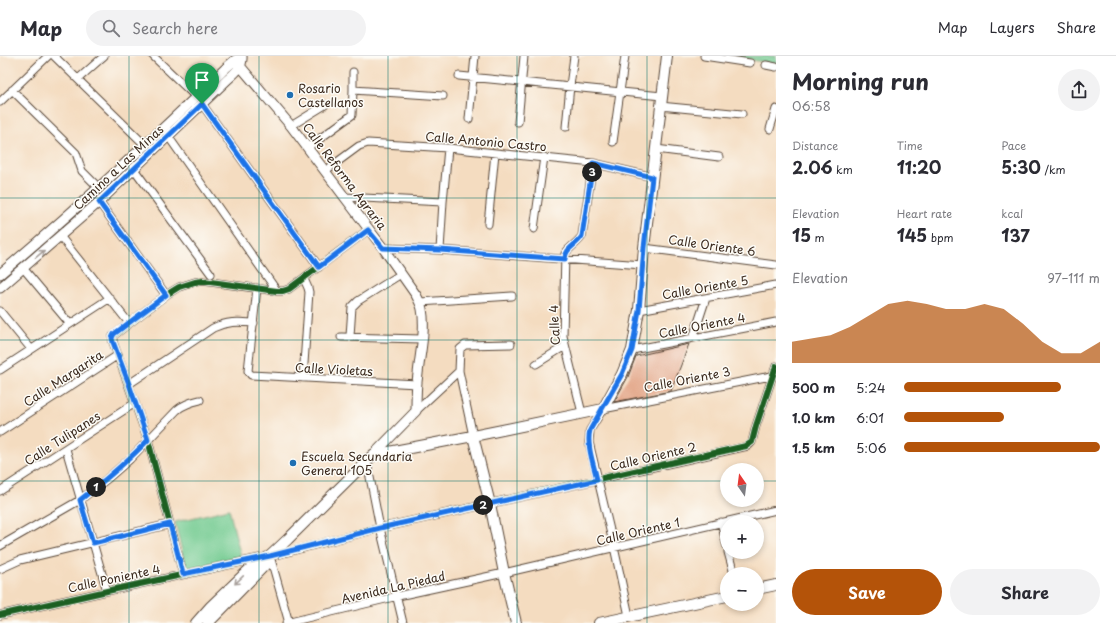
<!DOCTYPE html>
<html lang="en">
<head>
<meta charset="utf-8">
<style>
  body { margin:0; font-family:"Playpen Sans",sans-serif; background:#f2f2f3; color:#2b2b33; height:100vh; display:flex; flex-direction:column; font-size:15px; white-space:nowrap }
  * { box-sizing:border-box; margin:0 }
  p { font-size:13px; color:#7c7c81 }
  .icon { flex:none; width:22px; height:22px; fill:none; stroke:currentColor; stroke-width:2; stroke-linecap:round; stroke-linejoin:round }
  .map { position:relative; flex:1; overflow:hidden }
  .panel { display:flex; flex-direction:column; background:#fff; width:340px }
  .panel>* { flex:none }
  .needle { width:26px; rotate:346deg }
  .controls { position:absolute; left:720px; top:407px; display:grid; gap:8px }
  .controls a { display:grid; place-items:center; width:44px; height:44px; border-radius:50%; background:#fff; box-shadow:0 2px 6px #0003; font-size:20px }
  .pin { position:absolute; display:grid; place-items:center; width:34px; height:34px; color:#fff; margin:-41px -17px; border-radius:50% 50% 50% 0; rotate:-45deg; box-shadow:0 0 4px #0007 }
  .pin .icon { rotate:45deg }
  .km { position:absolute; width:20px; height:20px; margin:-10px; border-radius:50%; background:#222; color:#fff; font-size:11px; line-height:20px; text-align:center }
  .round { display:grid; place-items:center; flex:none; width:42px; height:42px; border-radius:21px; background:#f2f2f3 }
  .overview { display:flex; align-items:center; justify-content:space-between; height:68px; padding:0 16px }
  h1 { font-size:22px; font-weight:700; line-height:30px }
  .metrics { display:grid; grid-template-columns:repeat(3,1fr); gap:6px; height:68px; padding:4px 16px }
  .metrics div { display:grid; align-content:center }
  .metrics b { font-size:17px; font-weight:700 }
  .metrics small { font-size:11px; font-weight:400 }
  .metrics p { font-size:11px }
  .chart { height:112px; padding:8px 16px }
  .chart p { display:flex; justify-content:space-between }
  .chart svg { width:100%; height:72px; margin-top:4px; fill:#b45309; opacity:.7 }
  .primary-button { display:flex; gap:8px; margin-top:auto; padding:8px 16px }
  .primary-button a { flex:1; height:46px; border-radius:24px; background:#b45309; color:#fff; font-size:16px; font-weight:700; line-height:46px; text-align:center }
  .primary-button a+a { background:#f2f2f3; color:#2b2b33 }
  ul { padding:0 16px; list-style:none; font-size:13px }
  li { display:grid; grid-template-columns:64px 48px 1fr; align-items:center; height:30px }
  li i { height:10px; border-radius:5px; background:#b45309 }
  header { display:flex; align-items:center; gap:24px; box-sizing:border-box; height:56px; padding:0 20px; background:#fff; border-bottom:1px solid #e1e1e2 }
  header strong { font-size:19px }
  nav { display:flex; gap:22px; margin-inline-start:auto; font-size:14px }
  .search { width:280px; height:36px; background:#f2f2f3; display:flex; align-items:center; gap:10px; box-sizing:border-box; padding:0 14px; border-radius:22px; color:#7c7c81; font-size:15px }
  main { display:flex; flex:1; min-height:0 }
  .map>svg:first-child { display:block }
  .green { fill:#73cb91; stroke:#577a58 }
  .building { fill:#df9977 }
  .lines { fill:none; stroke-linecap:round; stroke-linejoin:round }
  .minor-casing { stroke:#574536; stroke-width:9 }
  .tertiary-casing { stroke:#574536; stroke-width:11 }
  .secondary-casing { stroke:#574536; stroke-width:12 }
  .minor { stroke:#fff; stroke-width:7 }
  .tertiary { stroke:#fff; stroke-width:9 }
  .secondary { stroke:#fff; stroke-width:10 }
  .cycleway-casing { stroke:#fdfcf7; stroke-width:8 }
  .cycleway { stroke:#1b5e20; stroke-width:6 }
  .oneway { stroke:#a79f9a }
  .route-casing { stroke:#fff; stroke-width:8 }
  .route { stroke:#1a73e8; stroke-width:5 }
  .grid { fill:none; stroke:#0f766e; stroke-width:1; stroke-opacity:0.55 }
  .poi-dot { fill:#1f6fb2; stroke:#fdfcf7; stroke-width:1.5 }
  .labels { text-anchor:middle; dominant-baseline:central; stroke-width:3; stroke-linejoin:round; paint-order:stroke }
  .poi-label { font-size:12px; fill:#3b2a1e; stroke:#fdfcf7; text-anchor:start }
  .street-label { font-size:12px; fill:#3b2a1e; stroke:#fdfcf7 }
</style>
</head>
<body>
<header>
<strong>Map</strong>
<div class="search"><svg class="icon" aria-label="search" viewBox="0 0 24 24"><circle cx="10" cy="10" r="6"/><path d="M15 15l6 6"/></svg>Search here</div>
<nav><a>Map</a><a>Layers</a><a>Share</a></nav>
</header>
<main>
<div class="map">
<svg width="776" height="567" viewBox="0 0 776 567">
  <rect width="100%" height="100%" fill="#fdfcf7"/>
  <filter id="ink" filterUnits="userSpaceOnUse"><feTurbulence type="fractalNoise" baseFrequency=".025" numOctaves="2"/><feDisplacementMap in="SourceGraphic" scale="8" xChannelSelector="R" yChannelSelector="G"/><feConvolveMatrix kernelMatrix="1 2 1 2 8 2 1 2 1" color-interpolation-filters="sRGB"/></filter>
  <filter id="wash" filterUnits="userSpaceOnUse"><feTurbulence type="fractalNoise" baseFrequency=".012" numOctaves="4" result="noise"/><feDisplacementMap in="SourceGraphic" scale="16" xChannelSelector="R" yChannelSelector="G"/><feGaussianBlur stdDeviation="0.9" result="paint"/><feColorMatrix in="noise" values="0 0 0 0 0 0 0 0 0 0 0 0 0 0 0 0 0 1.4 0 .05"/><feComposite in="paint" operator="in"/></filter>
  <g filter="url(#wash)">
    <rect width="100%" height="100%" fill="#f4dcc0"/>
    <path class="green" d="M727,0h49v8z
      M229,453l12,48 -55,12 -11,-47z"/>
    <g id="blocks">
      <path class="building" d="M689,288l-18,47 -57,11 14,-25 8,-21z"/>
    </g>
  </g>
  <g filter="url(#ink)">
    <use href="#blocks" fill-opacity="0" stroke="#574536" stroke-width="1"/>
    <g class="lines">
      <defs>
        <path id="minor" d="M54,0l91,89
          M153,0l43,41
          M704,0l46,7
          M766,9l10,2
          M459,20l203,20
          M78,23l26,-23
          M12,34l64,63 6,18 17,17
          M353,34l90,6
          M0,46l48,-46
          M202,48l117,163
          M660,50l82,8
          M469,63l6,-63
          M518,66l6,-66
          M291,70l34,-21
          M566,71l4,-41 4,-30
          M770,73l6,-20
          M168,80l109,155
          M613,86l12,-86
          M307,92l45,-33 1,-25v-18
          M656,93l63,8
          M134,113l77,105
          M325,115l34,-25 9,-3 80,5 145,15 60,14
          M344,141l99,5
          M99,146l67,93
          M488,168l7,-71
          M534,173l10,-72
          M60,180l69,87
          M383,192l57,2 203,15
          M644,192l132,17
          M440,194l3,-48 5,-54
          M23,212l47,56
          M257,232l-9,83 3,4 166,9
          M420,246l92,-6
          M639,254l137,-25
          M0,255l31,38
          M350,280l2,-29 6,-6 43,-27
          M341,281l81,2
          M693,282l13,-40
          M632,294l144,-28
          M536,308l29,-18
          M0,314l110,-72
          M303,322l6,-86 -1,-4 -4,-9
          M129,328l84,-56c15,-7 25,-6 41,-5
          M416,355l43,-40
          M582,357l-19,-77 2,-82c4,-7 13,-11 17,-18l11,-73
          M0,376l118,-77
          M473,380l-14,-65 1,-22 5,-4 46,-1
          M66,393l41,142
          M367,406l13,66 23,95
          M0,435l135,-88
          M721,466l6,24
          M0,490l80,-46 27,-21 23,-20 47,-49c7,-6 14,-8 23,-10
          M728,496l6,22
          M270,500l19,67
          M272,500l108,-28 368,-82 4,-4 4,-16 20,-60
          M0,513l20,-9 150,-36
          M183,518l-35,-134 -35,-98v-6l53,-41 13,-8 16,-5 8,-1 74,10h6l6,-2 79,-59
          M0,559l107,-24 153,-33
          M629,560l-15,-69 -25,-105 1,-12 13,-21 173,-34
          M286,567l112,-27 106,-23 272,-63"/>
        <path id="tertiary" d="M235,4l56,66 92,122 33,47c2,4 5,9 6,14 4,21 -2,44 -4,65 -2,12 -2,25 -2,37l-43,44
          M0,218c78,-66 154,-136 227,-207l8,-7 5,-3
          M0,232l99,-86 129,-123c7,-6 15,-12 14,-23"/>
        <path id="secondary" d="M473,380l17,68 14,69 12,50
          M757,533l19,-4
          M196,567l15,-17 45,-43 14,-7 18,-17 85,-84 100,-19 130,-27 19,-35 10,-24 7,-40 5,-62 23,-192
          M208,567l57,-58 5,-9
          M599,567l128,-27"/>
      </defs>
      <use href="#minor" class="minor-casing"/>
      <use href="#tertiary" class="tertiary-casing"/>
      <use href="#secondary" class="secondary-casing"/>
      <use href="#minor" class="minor"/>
      <use href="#tertiary" class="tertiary"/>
      <use href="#secondary" class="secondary"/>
      <defs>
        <path id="cycleway" d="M183,518l-35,-134 -35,-98v-6l53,-41 13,-8 16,-5 8,-1 74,10h6l6,-2 79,-59
          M0,559l107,-24 163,-35 110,-28 366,-82 6,-4 4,-16 20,-60"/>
      </defs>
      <use href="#cycleway" class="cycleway-casing"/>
      <use href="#cycleway" class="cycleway"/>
    </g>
    <defs><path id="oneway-shaft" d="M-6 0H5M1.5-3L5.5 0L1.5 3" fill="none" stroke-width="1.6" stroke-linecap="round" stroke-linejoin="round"/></defs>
    <g class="oneway">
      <use href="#oneway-shaft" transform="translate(40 198) rotate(-40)"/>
      <use href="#oneway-shaft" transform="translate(239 524) rotate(136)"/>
    </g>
  </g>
  <g class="lines" filter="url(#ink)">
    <defs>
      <path id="route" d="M202,48l117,163 49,-37 15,18 57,2 125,9c0,-11 12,-14 17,-23l11,-73 59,14 -8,71 -5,62 -7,40 -10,24 -32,56c-4,15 4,35 7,50l-217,48 -110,28 -87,18 -13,-50 -77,19 -13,-43c24,-19 47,-38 68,-60l-19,-56 -16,-42 -1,-4 2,-4 52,-39 -67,-93z"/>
    </defs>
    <use href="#route" class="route-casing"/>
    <use href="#route" class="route"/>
  </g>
  <path class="grid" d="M129,0v567M259,0v567M388,0v567M517,0v567M647,0v567M0,142h776M0,284h776M0,425h727M757,425h19"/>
  <g class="poi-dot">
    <circle cx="290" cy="39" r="4"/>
    <circle cx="293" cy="407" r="4"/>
  </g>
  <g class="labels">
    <g class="poi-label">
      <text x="298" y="32">Rosario<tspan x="298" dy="14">Castellanos</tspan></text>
      <text x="301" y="400">Escuela Secundaria<tspan x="301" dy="14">General 105</tspan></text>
    </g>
    <g class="street-label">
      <text transform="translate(486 85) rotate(5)">Calle Antonio Castro</text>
      <text transform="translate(118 111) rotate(-43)">Camino a Las Minas</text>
      <text transform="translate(345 120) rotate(53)">Calle Reforma Agraria</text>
      <text transform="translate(712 189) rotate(8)">Calle Oriente 6</text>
      <text transform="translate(705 231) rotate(-10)">Calle Oriente 5</text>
      <text transform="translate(554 269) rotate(-93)">Calle 4</text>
      <text transform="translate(702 269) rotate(-11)">Calle Oriente 4</text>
      <text transform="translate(334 313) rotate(3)">Calle Violetas</text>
      <text transform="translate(63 322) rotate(-33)">Calle Margarita</text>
      <text transform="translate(687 323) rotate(-11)">Calle Oriente 3</text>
      <text transform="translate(62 382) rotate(-33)">Calle Tulipanes</text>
      <text transform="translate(653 400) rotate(-13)">Calle Oriente 2</text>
      <text transform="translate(638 475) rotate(-13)">Calle Oriente 1</text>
      <text transform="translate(114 522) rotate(-12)">Calle Poniente 4</text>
      <text transform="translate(393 531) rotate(-13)">Avenida La Piedad</text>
    </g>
  </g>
</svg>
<div class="controls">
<a><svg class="needle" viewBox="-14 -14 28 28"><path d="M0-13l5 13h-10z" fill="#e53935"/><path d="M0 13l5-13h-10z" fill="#7c7c81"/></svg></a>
<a>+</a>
<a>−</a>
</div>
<div class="pin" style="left:202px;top:48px;background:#1e9e55"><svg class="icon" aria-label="arrive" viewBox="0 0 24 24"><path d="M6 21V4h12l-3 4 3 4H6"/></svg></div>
<b class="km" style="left:96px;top:431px">1</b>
<b class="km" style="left:483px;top:449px">2</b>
<b class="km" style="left:592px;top:116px">3</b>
</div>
<section class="panel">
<div class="overview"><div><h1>Morning run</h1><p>06:58</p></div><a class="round"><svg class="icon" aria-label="share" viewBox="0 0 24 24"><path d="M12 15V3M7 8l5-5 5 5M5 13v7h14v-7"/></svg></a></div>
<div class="metrics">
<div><p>Distance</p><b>2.06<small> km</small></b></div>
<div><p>Time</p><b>11:20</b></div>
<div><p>Pace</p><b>5:30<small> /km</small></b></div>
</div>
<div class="metrics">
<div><p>Elevation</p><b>15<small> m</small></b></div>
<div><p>Heart rate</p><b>145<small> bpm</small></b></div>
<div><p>kcal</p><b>137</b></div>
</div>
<div class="chart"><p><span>Elevation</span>97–111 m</p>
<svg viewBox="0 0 160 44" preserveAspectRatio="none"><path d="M0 44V31L10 29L20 27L30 22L40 15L50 8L60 6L70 8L80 11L90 11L100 8L110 11L120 20L130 31L140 38L150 38L160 31V44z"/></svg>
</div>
<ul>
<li><b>500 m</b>5:24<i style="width:80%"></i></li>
<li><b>1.0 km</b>6:01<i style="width:51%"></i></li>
<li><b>1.5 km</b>5:06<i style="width:100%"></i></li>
</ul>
<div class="primary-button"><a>Save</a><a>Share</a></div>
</section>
</main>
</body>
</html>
